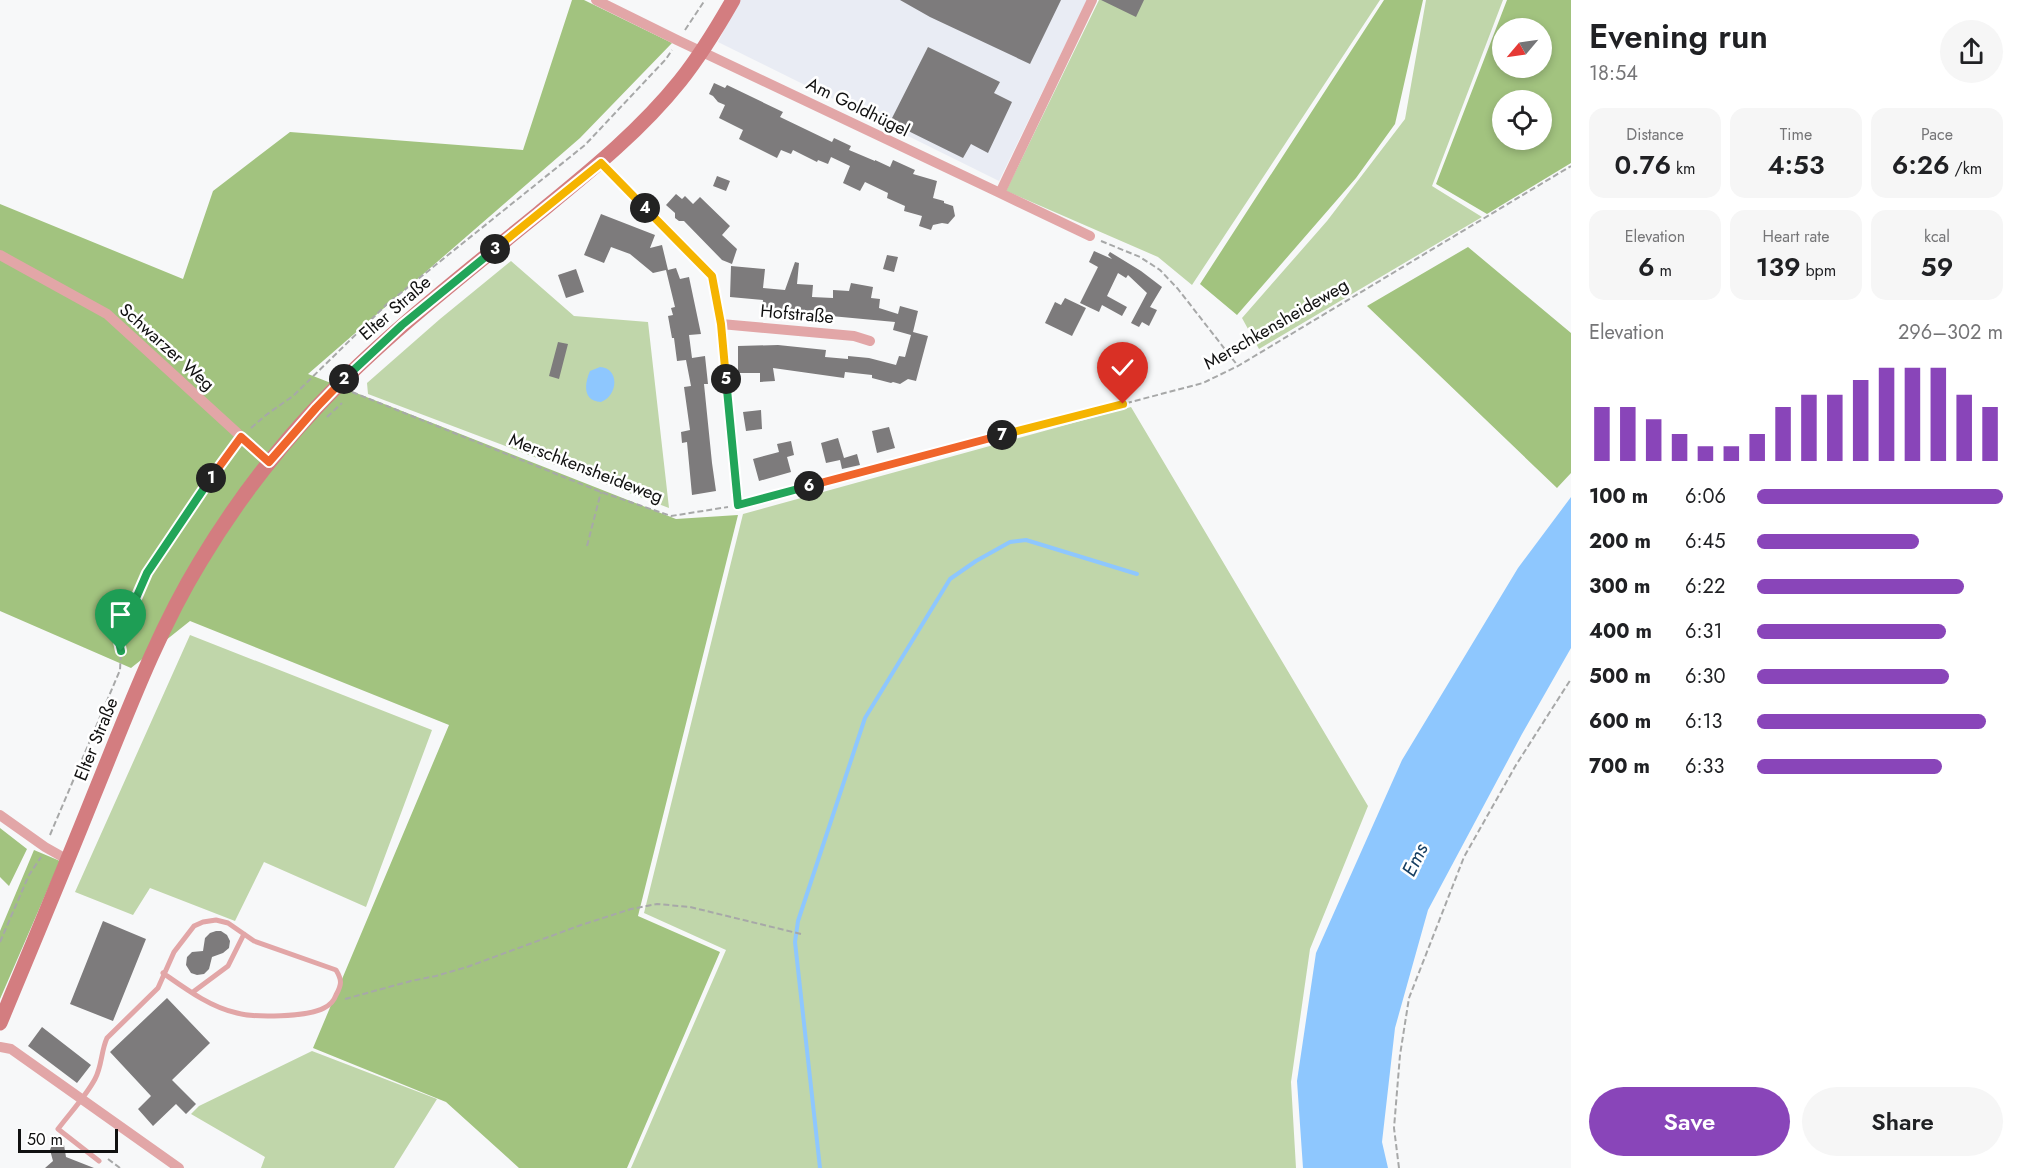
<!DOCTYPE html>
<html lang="en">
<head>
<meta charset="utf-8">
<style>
  body { margin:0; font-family:Jost,sans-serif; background:#f6f6f6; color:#202124; height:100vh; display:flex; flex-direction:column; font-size:22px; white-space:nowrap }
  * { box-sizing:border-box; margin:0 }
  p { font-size:20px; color:#757577 }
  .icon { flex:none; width:33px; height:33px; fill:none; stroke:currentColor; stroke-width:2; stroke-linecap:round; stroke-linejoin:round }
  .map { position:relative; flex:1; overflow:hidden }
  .panel { display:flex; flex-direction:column; background:#fff; width:450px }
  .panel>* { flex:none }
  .needle { width:39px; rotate:241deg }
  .controls { position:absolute; left:1492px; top:18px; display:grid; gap:12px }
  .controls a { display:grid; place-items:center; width:60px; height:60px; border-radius:50%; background:#fff; box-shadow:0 3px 9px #0003; font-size:30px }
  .scale { position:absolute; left:18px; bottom:15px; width:100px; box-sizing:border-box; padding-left:6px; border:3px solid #111; border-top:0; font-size:16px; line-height:21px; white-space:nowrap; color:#111; -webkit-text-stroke:4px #fff; paint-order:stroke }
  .pin { position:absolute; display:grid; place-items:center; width:51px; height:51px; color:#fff; margin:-62px -26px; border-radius:50% 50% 50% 0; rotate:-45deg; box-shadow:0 0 6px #0007 }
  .pin .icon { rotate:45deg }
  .km { position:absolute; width:30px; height:30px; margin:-15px; border-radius:50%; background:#222; color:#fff; font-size:16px; line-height:30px; text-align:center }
  .round { display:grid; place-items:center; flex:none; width:63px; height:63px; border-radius:32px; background:#f6f6f6 }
  .summary { display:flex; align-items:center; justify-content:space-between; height:102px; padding:0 18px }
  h1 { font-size:33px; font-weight:600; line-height:45px }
  .metrics { display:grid; grid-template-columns:repeat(3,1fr); gap:9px; height:102px; padding:6px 18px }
  .metrics div { display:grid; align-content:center; border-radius:15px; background:#f6f6f6; text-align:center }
  .metrics b { font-size:26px; font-weight:600 }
  .metrics small { font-size:16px; font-weight:400 }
  .metrics p { font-size:16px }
  .chart { height:168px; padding:12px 18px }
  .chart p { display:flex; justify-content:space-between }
  .chart svg { width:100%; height:108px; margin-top:6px; stroke:#8945b9; stroke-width:6 }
  .action { display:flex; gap:12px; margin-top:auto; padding:12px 18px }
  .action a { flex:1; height:69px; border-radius:36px; background:#8945b9; color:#fff; font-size:24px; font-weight:600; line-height:69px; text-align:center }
  .action a+a { background:#f6f6f6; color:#202124 }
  ul { padding:0 18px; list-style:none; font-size:20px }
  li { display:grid; grid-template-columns:96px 72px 1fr; align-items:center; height:45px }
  li i { height:15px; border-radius:8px; background:#8945b9 }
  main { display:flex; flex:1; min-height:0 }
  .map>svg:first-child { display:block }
  .built { fill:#e9ecf4 }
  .green { fill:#c0d6aa }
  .forest { fill:#a2c37f; fill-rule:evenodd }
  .water { fill:#8ec7fe }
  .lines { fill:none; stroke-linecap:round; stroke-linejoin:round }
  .stream { stroke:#8ec7fe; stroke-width:4 }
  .building { fill:#7d7b7c }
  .path { stroke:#a7a8a8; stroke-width:2; stroke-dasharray:6 3; stroke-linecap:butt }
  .lane { stroke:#e2a6a7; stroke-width:5 }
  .street { stroke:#e2a6a7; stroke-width:10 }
  .secondary { stroke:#d37d80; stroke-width:15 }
  .split-1-casing { stroke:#fff; stroke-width:12 }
  .split-2-casing { stroke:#fff; stroke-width:12 }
  .split-3-casing { stroke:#fff; stroke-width:12 }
  .split-4-casing { stroke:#fff; stroke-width:12 }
  .split-5-casing { stroke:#fff; stroke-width:12 }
  .split-6-casing { stroke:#fff; stroke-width:12 }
  .split-7-casing { stroke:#fff; stroke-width:12 }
  .split-8-casing { stroke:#fff; stroke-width:12 }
  .split-1 { stroke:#22a559; stroke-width:8 }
  .split-2 { stroke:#f0652b; stroke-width:8 }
  .split-3 { stroke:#22a559; stroke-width:8 }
  .split-4 { stroke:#f5b400; stroke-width:8 }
  .split-5 { stroke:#f5b400; stroke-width:8 }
  .split-6 { stroke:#22a559; stroke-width:8 }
  .split-7 { stroke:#f0652b; stroke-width:8 }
  .split-8 { stroke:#f5b400; stroke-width:8 }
  .labels { text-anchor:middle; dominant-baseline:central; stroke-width:5; stroke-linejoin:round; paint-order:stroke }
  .street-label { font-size:18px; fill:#111; stroke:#fff }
  .water-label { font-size:20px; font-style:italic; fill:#163f63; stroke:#fff }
</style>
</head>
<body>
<main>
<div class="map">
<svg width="1571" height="1168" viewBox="0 0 1571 1168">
  <rect width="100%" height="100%" fill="#f7f8f9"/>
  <path class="built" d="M739,0h348l-88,181 -281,-139z"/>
  <path class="green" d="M1099,0h281l-188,285 -34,-28 -152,-66z
    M1426,0h77l-71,186 50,31 -223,132 -17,-31 85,-97 78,-102z
    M511,261l63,55 74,6 21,186 -301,-114 -1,-11 73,-64z
    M1131,407l237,399 -58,143 -19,133 5,86h-665l95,-218 -82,-37 99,-399z
    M190,635l242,95 -66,177 -102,-45 -29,59 -85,-33 -17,27 -58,-23z
    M312,1051l125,48 -43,69h-133l4,-11 -74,-43 8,-8z"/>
  <path class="forest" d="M572,0h12l88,43 -92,95 -272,236 368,145 62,-4 -100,401 82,36 -93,216h-108l-73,-66 -133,-54 136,-323 -259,-104 -59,47 -131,-57v-407l183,75 30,-88 77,-59 233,18z
    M1384,0h39l-28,124 -39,54 -119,137 -37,-31z
    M1507,0h64v163l-84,51 -51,-30zM1542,28v40h-39v-40zM1542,100v40h-39v-40z
    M1468,247l103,86v140l-14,15 -190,-182z
    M0,828l27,21 -18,37 -9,-9z
    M34,850l26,11 -60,138v-68z"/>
  <path class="water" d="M600,367c20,1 18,29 1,35 -18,-1 -17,-17 -11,-31z
    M1571,497v151l-49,86 -94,176 -33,118 -13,114 6,26h-85l-6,-87 19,-128 86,-193 116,-192z"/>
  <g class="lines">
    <path class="stream" d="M820,1168l-25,-226 3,-21 67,-203 85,-139 26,-18 34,-19 16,-2 111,34"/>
  </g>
  <path class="building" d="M900,0h161l-31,64 -100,-47z
    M1101,0h43l-8,17z
    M928,47l72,35 -6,11 18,9 -24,51 -17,-9 -8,14 -73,-36z
    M714,83l11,5 2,-3 56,27 -3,5 52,25 2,-4 17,8 -2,4 26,11v-1l15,7 3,-7 22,10 -2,4 24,7 -4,17 11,3v2l9,3 2,10 -7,8 -6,-1 -9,2 -2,5 -12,-4 3,-10 -18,-5 1,-5 -18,-8 1,-5 -23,-11 -5,9 -17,-8 7,-17 -19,-9 -3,7 -10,-4 -1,2 -24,-12 -2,4 -10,-4 -4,8 -38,-19 4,-9 -24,-12 6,-13 -7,-3 -5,-6 -4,-2z
    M717,176l13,5 -4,10 -13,-5z
    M676,194l6,5 3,-3 8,8 7,-7 30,29 -8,9 15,14 -5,15 -10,-4 -38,-39h-5l-4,-3v-5l-9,-8z
    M601,214l54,21 -5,13 12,-3 6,25 8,-2 4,11 9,-2 12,57 -12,1 3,23 13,-2 3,28h-4l8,79 4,28 -24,4 -5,-53 -5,1 -1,-11 9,-2 -6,-43 7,-1 -5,-26 -9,1 -3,-23h-2l-4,-22 5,-1 -2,-7 4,-1 -9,-37 -13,3 -23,-19 -19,-7 -7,16 -20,-8z
    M1094,251l18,8 -4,-4 2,-3 31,19 21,16 -12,20 7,3 -8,16 -7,-4 -3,5 -8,-4 16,-30 -19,-18 -2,3 -8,-5 -11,23 20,11 -5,9 -20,-11 -3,7 -19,-9 18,-36 -9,-5z
    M887,255l11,2 -4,15 -11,-3z
    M795,262l4,1 -2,21 16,1 -1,12 21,1v-8l16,1 2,-8 22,4 -2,11 9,1 -1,9 19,6 2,-8 18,5 -5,21 15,4 -12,45 -8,-2 -8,5 -7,-2 -2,1 -19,-5v-3l-27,-3 -1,6 -71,-10 2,13 -15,1v-9h-22v-27l40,-1 48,5 -1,7 23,2v-3l21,2 27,7 3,-9 6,1 6,-22 -18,-5 2,-8 -64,-6v-3l-20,-3 -1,6 -48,-6 1,-10 -33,-3 1,-31 34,3 -2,19 22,2z
    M576,269l8,23 -18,6 -8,-23z
    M1065,298l21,10 -14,28 -27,-13 10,-21 6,3z
    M558,342l10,2 -9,35 -10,-3z
    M761,410l1,19 -16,2 -3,-19z
    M889,427l6,21 -18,5 -5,-22z
    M838,438l6,20 13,-4 3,11 -18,4 -2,-9 -14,3 -5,-20z
    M791,441l3,14 -7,2 4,15 -32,9 -6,-22 26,-7 -2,-8z
    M103,921l43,18 -33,82 -43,-17z
    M216,931h5l6,4 3,6 -1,7 -6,5 -11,4 -3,12 -5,5 -7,1 -6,-2 -5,-8 1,-8 5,-5 11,-1 2,-13 5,-5z
    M167,998l43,45 -38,37 24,24 -10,10 -10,-10 -23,22 -15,-17 13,-13 -41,-44z
    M42,1027l49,38 -14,18 -49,-37z
    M57,1143l7,2 2,12 28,11h-49l8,-7 -3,-11 2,-5z"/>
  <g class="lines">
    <path class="path" d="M685,30l20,-30
      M1101,241l39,16 20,13 18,19 60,77
      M352,392l249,100 70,24 57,-9
      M327,417l15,-14
      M251,428l15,-13 27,-19 94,-92 198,-159 81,-86 6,-9
      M891,465l312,-82 35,-17 333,-200
      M587,546l14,-54
      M50,835l70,-165 1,-19 -3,-14 5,-15 7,-10 17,-39 34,-52 54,-76
      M0,942l29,-67 12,-18
      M345,999l66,-18 25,-5 31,-9 114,-42 50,-16 26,-5 33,3 111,27
      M108,1159l12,9
      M1399,1168l-5,-40 6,-73 9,-57 55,-141 52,-92 55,-86"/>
    <path class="lane" d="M738,505l145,-38
      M193,992l35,-26 16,-32
      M99,1161l-41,-32c12,-16 28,-33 37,-50 7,-13 6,-28 12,-41l51,-50 16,-36 20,-26 9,-4 13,-2 12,3 26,18 82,29c6,10 6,14 0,25 -2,6 -6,10 -12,13 -17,9 -69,10 -87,5 -27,-6 -51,-24 -74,-40"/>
    <path class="street" d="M596,0l81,40 323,153 92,-193
      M601,163l111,112 9,49 17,181
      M1000,193l90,43
      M0,255l107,59 162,148
      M721,324l133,12 16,5
      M0,815l45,32 23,13
      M0,1047l11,2 168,119"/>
    <path class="secondary" d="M0,1023c31,-75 63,-151 93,-226 32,-78 63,-163 107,-235 33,-55 72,-107 116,-154 68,-72 147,-133 223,-195 50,-41 101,-82 141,-132 20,-25 37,-53 53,-81"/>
  </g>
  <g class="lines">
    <defs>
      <path id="split-1" d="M121,651l-3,-14 5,-15 7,-10 17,-39 64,-95"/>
      <path id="split-2" d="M211,478l30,-41 28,25 47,-54 28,-29"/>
      <path id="split-3" d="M344,379l58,-54 93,-76"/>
      <path id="split-4" d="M495,249l106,-86 44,45"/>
      <path id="split-5" d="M645,208l67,68 9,48 5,55"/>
      <path id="split-6" d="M726,379l12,126 71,-19"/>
      <path id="split-7" d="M809,486l193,-51"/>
      <path id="split-8" d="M1002,435l121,-31"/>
    </defs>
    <use href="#split-1" class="split-1-casing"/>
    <use href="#split-2" class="split-2-casing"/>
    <use href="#split-3" class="split-3-casing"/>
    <use href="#split-4" class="split-4-casing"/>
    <use href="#split-5" class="split-5-casing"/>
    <use href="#split-6" class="split-6-casing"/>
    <use href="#split-7" class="split-7-casing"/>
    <use href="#split-8" class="split-8-casing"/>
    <use href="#split-1" class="split-1"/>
    <use href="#split-2" class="split-2"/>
    <use href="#split-3" class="split-3"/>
    <use href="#split-4" class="split-4"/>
    <use href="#split-5" class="split-5"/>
    <use href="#split-6" class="split-6"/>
    <use href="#split-7" class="split-7"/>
    <use href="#split-8" class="split-8"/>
  </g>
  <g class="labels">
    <g class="street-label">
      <text transform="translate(858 107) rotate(26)">Am Goldhügel</text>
      <text transform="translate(395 308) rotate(-41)">Elter Straße</text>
      <text transform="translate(797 314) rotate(5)">Hofstraße</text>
      <text transform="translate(1276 324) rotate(-30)">Merschkensheideweg</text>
      <text transform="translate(167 347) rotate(42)">Schwarzer Weg</text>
      <text transform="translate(586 468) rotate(21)">Merschkensheideweg</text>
      <text transform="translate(96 739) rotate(-68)">Elter Straße</text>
    </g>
    <g class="water-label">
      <text transform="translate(1415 860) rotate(-64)">Ems</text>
    </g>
  </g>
</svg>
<div class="controls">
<a><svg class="needle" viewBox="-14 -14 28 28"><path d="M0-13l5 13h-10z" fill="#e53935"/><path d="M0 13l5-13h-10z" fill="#757577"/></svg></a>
<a><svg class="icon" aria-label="locate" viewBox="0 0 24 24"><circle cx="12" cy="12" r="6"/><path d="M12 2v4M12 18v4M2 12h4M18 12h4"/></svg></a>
</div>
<div class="scale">50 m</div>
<div class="pin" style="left:121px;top:651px;background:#1e9e55"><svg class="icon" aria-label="arrive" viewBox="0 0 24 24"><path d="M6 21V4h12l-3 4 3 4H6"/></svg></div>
<div class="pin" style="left:1123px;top:404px;background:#d93025"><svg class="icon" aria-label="check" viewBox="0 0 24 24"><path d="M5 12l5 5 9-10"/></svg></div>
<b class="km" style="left:211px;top:478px">1</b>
<b class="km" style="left:344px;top:379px">2</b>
<b class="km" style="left:495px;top:249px">3</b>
<b class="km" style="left:645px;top:208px">4</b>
<b class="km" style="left:726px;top:379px">5</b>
<b class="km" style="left:809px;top:486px">6</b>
<b class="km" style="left:1002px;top:435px">7</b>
</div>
<section class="panel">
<div class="summary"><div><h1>Evening run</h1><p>18:54</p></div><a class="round"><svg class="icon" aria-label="share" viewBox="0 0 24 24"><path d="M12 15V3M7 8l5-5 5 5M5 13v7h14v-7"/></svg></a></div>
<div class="metrics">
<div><p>Distance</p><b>0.76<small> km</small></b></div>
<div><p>Time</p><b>4:53</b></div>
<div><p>Pace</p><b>6:26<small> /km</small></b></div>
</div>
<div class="metrics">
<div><p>Elevation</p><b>6<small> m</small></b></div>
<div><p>Heart rate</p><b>139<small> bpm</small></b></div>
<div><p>kcal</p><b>59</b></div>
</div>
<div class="chart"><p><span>Elevation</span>296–302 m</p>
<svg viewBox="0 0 160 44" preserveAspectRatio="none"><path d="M5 44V22M15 44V22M25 44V27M35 44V33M45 44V38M55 44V38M65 44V33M75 44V22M85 44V17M95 44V17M105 44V11M115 44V6M125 44V6M135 44V6M145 44V17M155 44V22"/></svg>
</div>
<ul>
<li><b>100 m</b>6:06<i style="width:100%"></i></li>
<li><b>200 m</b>6:45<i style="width:66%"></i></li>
<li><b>300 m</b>6:22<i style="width:84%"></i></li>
<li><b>400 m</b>6:31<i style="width:77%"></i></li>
<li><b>500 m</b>6:30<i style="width:78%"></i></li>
<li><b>600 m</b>6:13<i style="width:93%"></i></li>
<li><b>700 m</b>6:33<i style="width:75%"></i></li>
</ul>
<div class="action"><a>Save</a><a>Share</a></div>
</section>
</main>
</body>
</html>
